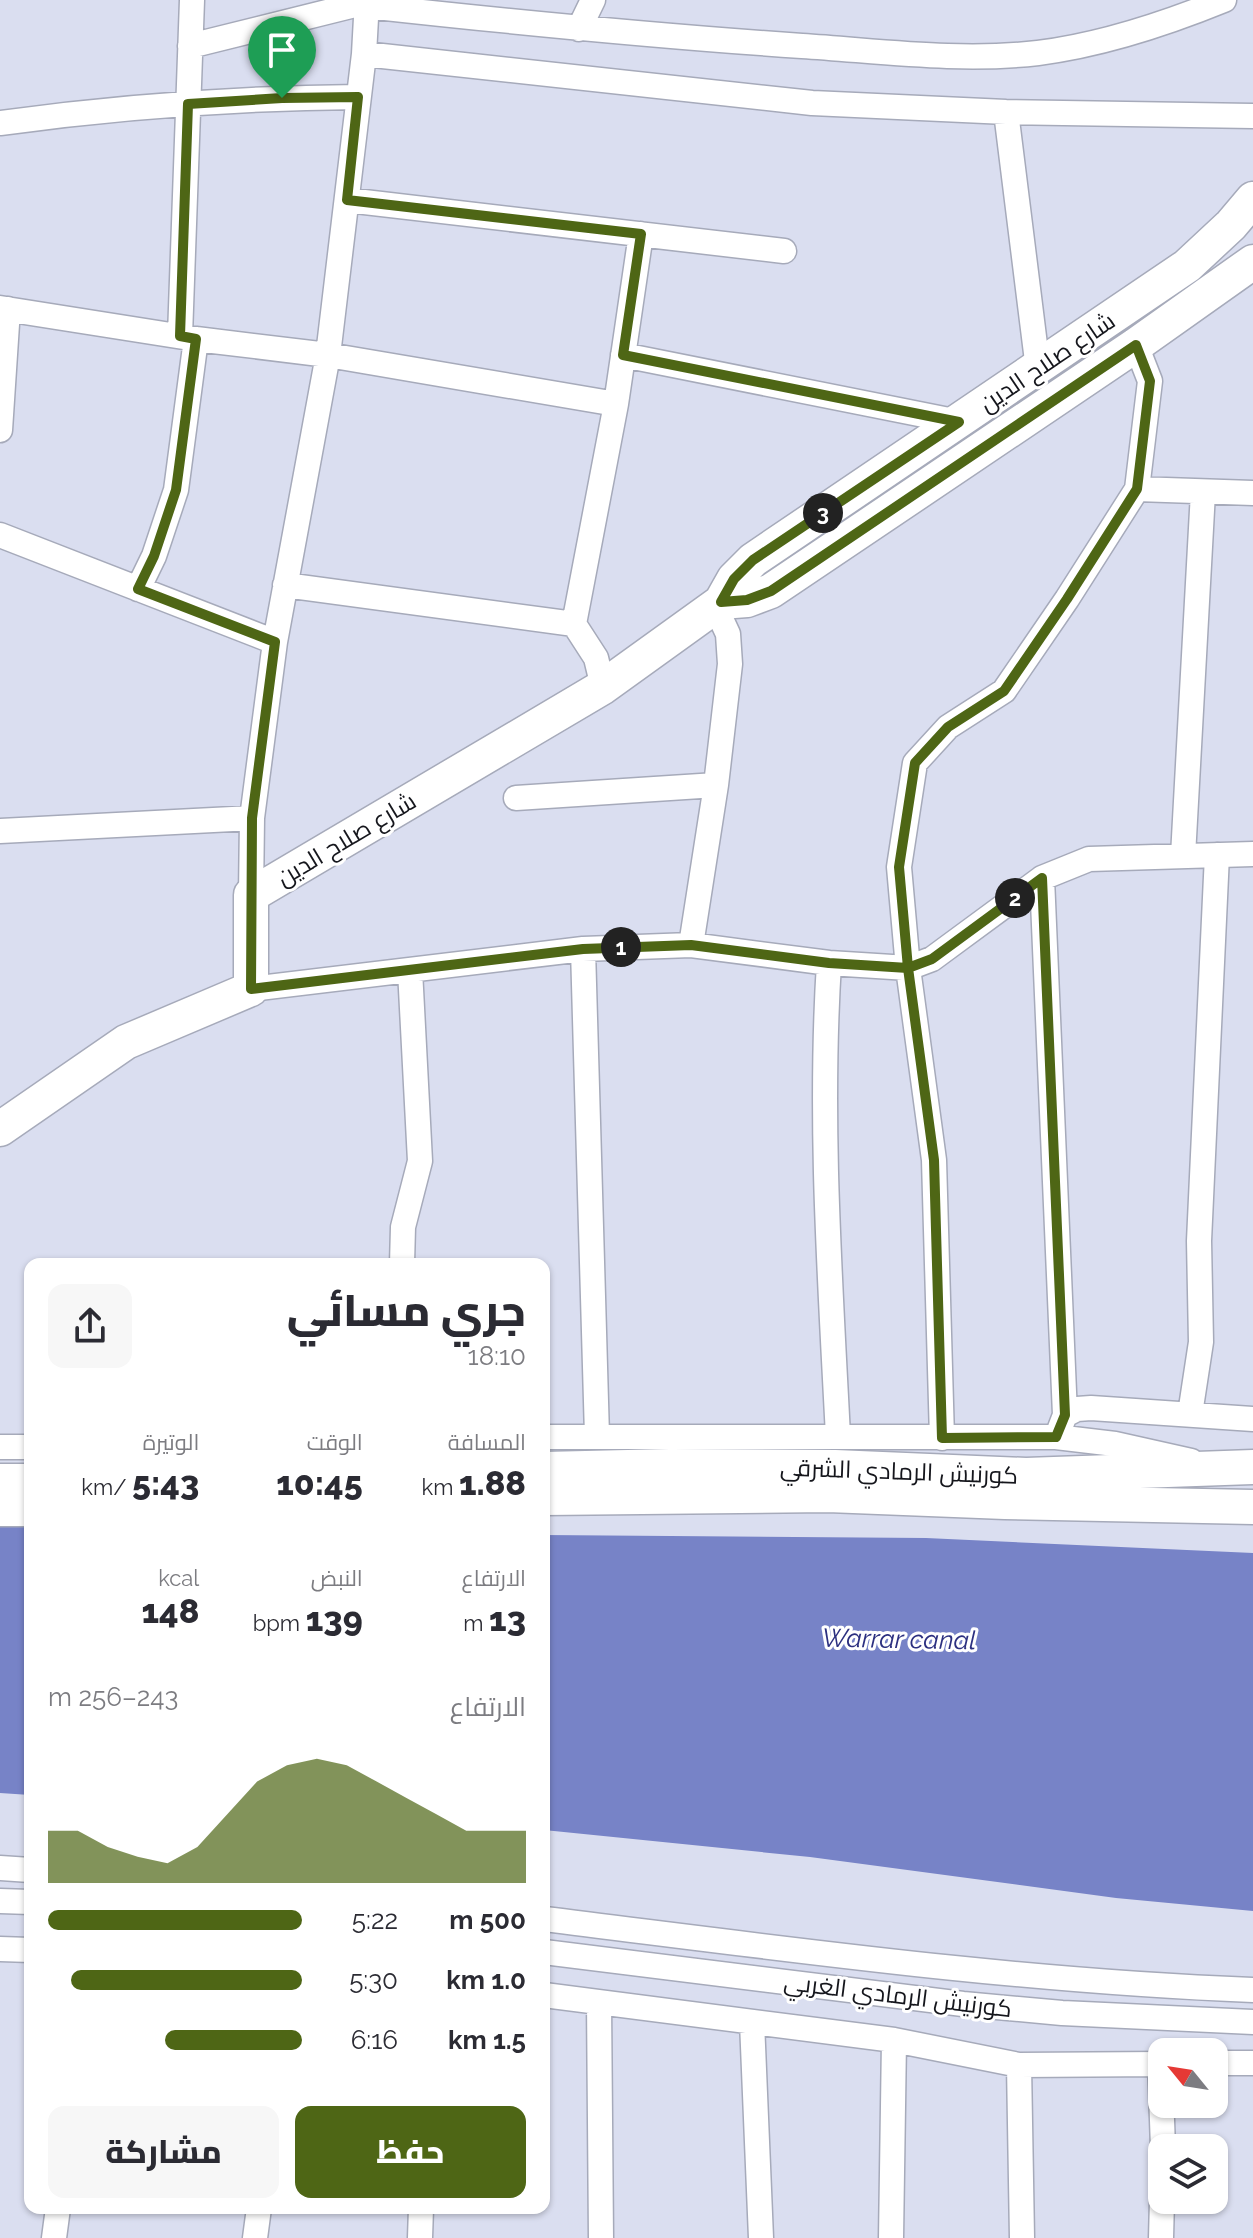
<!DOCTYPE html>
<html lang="ar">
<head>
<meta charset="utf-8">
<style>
  body { margin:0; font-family:Raleway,Cairo,sans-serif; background:#f7f7f7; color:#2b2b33; direction:rtl; height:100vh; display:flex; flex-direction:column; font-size:30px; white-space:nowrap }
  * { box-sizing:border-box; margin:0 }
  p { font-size:26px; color:#7c7c81 }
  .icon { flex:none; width:44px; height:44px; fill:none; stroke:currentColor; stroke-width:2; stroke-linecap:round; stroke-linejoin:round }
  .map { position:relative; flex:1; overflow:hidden; direction:ltr }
  .drawer { position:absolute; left:24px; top:1258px; width:526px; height:956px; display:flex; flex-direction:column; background:#fff; border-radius:16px; box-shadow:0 2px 6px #0004; direction:rtl }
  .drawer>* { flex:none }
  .needle { width:52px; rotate:300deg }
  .controls { position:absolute; left:1148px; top:2038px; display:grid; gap:16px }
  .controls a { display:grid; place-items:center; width:80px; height:80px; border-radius:16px; background:#fff; box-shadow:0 2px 6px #0004; font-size:40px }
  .pin { position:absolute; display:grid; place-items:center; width:68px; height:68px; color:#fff; margin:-82px -34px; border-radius:50% 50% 50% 0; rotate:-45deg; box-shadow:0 0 8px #0007 }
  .pin .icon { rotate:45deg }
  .km { position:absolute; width:40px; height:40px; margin:-20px; border-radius:50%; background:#222; color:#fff; font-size:22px; line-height:40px; text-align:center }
  .round { display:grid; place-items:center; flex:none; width:84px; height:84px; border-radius:16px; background:#f7f7f7 }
  .head { display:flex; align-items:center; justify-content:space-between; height:136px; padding:0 24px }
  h1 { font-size:44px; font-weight:800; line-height:60px }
  .metrics { display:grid; grid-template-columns:repeat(3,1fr); gap:12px; height:136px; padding:8px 24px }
  .metrics div { display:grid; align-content:center }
  .metrics b { font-size:34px; font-weight:800 }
  .metrics small { font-size:22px; font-weight:400 }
  .metrics p { font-size:22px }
  .chart { height:224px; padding:16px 24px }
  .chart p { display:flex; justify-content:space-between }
  .chart svg { width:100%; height:144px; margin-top:8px; fill:#4e6615; opacity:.7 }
  .primary-button { display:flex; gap:16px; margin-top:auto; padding:16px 24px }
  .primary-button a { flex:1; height:92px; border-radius:16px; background:#4e6615; color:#fff; font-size:32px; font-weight:800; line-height:92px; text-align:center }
  .primary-button a+a { background:#f7f7f7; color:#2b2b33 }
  ul { padding:0 24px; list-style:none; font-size:26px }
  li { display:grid; grid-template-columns:128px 96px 1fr; align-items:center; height:60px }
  li i { height:20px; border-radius:10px; background:#4e6615 }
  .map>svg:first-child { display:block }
  .water { fill:#7783c7 }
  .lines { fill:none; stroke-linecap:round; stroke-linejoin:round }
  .street-casing { stroke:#a6aaba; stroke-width:27 }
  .secondary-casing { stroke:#a6aaba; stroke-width:37 }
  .street { stroke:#fff; stroke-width:24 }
  .secondary { stroke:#fff; stroke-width:34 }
  .route-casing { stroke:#fff; stroke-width:16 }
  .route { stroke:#4e6615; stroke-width:10 }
  .labels { text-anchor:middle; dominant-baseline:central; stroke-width:6; stroke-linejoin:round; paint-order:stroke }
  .street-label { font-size:24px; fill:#15161c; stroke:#fff }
  .water-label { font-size:26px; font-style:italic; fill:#2c3080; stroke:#fff }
</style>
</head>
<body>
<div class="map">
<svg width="1253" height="2238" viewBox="0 0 1253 2238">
  <rect width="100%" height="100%" fill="#dadef0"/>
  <path class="water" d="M0,1525h30v270l-30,-2z
    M544,1535l382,3 327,15v358l-137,-13 -306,-41 -266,-27z"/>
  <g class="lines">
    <defs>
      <path id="street" d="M367,6c145,16 289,30 435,40 79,5 157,16 236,7 64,-8 127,-29 186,-53
        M579,29l14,-29
        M190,46l177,-44
        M364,54l448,49 194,9 247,4
        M1006,112l32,257
        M0,123c118,-16 239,-25 358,-26
        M347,200l437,51
        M0,308l196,31 132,16 288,49
        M180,336l12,-336
        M623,355l336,67
        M0,430l8,-121
        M1137,489l116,4
        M0,535l275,107
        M285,585l289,39
        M138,589l16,-33 22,-66 20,-151
        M603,687l-7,-29 -22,-34 42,-220 25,-170
        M516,798l200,-13
        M0,831l252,-13
        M1183,856l20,-364
        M1042,878l23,537
        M251,895l1,-77 23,-176 53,-287 36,-301 3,-54
        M691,945l25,-160 14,-121 -2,-30 -13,-28
        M583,949l14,487
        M829,963c-10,158 1,315 9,473
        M251,989l332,-40 108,-4 138,18 79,5 24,-9 110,-81 47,-19 164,-5
        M402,1264l1,-37 17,-66 -10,-191
        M1190,1414l11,-72 -2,-101 18,-386
        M1060,1428l5,-13 12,-6 14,-1 162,11
        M544,1437h512l59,7 76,17
        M942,1438l-8,-278 -26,-192 -9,-101 16,-104 33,-36 56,-36 63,-92 70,-110 13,-108 -14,-36
        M0,1447h30
        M0,1868l30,2
        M0,1901l30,1
        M544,1919c236,29 471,62 709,71
        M0,1949l30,1
        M544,1952l419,52 99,9 191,9
        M544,1995l350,45 125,25 143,-1
        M599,2002l2,236
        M752,2022l9,216
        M1214,2063h39
        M1160,2064l3,84
        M1019,2065l3,173
        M54,2238l4,-30
        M255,2238l4,-30
        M420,2238l1,-30
        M891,2238l3,-198
        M1161,2238l1,-38"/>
      <path id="secondary" d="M721,602l26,-2 24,-9 365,-246 117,-83
        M0,1129l126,-87 125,-53v-94l352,-208 118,-85 13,-23 19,-19 434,-294 44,-41 22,-26
        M544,1469l126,-3 165,1 191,8 227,-8
        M0,1481h30
        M544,1498l284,-3 177,7 248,5
        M0,1509h30"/>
    </defs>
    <use href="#street" class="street-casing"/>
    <use href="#secondary" class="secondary-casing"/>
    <use href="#street" class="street"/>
    <use href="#secondary" class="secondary"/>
  </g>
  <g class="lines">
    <defs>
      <path id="route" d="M282,98l-94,6 -8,232 16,3 -20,151 -22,66 -16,33 137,53 -23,176 -1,171 332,-40 108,-4 138,18 79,5 26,192 8,278 114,-1 9,-22 -23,-537 -110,81 -24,9 -9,-101 16,-104 33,-36 56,-36 63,-92 70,-110 13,-108 -14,-36 -365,246 -24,9 -26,2 13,-23 19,-19 206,-138 -336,-67 18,-121 -294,-34 11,-103 -76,1"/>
    </defs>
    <use href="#route" class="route-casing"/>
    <use href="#route" class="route"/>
  </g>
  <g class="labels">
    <g class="street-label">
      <text transform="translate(1047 362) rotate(-34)">شارع صلاح الدين</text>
      <text transform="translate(346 839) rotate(-31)">شارع صلاح الدين</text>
      <text transform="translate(899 1471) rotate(2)">كورنيش الرمادي الشرقي</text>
      <text transform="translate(898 1995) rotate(7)">كورنيش الرمادي الغربي</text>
    </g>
    <g class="water-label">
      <text transform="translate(899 1639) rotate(1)">Warrar canal</text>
    </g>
  </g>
</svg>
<div class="controls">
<a><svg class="needle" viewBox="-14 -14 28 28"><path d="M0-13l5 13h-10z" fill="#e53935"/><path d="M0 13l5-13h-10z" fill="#7c7c81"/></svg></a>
<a><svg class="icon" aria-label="layers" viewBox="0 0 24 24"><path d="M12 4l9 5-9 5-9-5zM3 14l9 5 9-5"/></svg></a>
</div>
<div class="pin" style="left:282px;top:98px;background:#1e9e55"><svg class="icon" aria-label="arrive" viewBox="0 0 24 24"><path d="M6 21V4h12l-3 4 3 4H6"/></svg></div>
<b class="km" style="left:621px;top:947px">1</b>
<b class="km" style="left:1015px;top:898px">2</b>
<b class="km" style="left:823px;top:513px">3</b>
<section class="drawer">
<div class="head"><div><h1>جري مسائي</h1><p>18:10</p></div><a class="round"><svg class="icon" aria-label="share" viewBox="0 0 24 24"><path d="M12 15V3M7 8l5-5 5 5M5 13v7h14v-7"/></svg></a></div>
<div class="metrics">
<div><p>المسافة</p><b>1.88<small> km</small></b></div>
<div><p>الوقت</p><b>10:45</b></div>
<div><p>الوتيرة</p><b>5:43<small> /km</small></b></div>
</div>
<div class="metrics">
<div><p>الارتفاع</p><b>13<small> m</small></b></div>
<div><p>النبض</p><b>139<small> bpm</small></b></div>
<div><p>kcal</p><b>148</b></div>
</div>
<div class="chart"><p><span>الارتفاع</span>243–256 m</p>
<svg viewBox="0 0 160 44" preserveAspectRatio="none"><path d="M0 44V28L10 28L20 33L30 36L40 38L50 33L60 23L70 13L80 8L90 6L100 8L110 13L120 18L130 23L140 28L150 28L160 28V44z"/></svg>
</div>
<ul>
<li><b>500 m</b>5:22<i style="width:100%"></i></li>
<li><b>1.0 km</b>5:30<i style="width:91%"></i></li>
<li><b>1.5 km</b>6:16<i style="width:54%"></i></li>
</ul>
<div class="primary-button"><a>حفظ</a><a>مشاركة</a></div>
</section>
</div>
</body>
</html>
